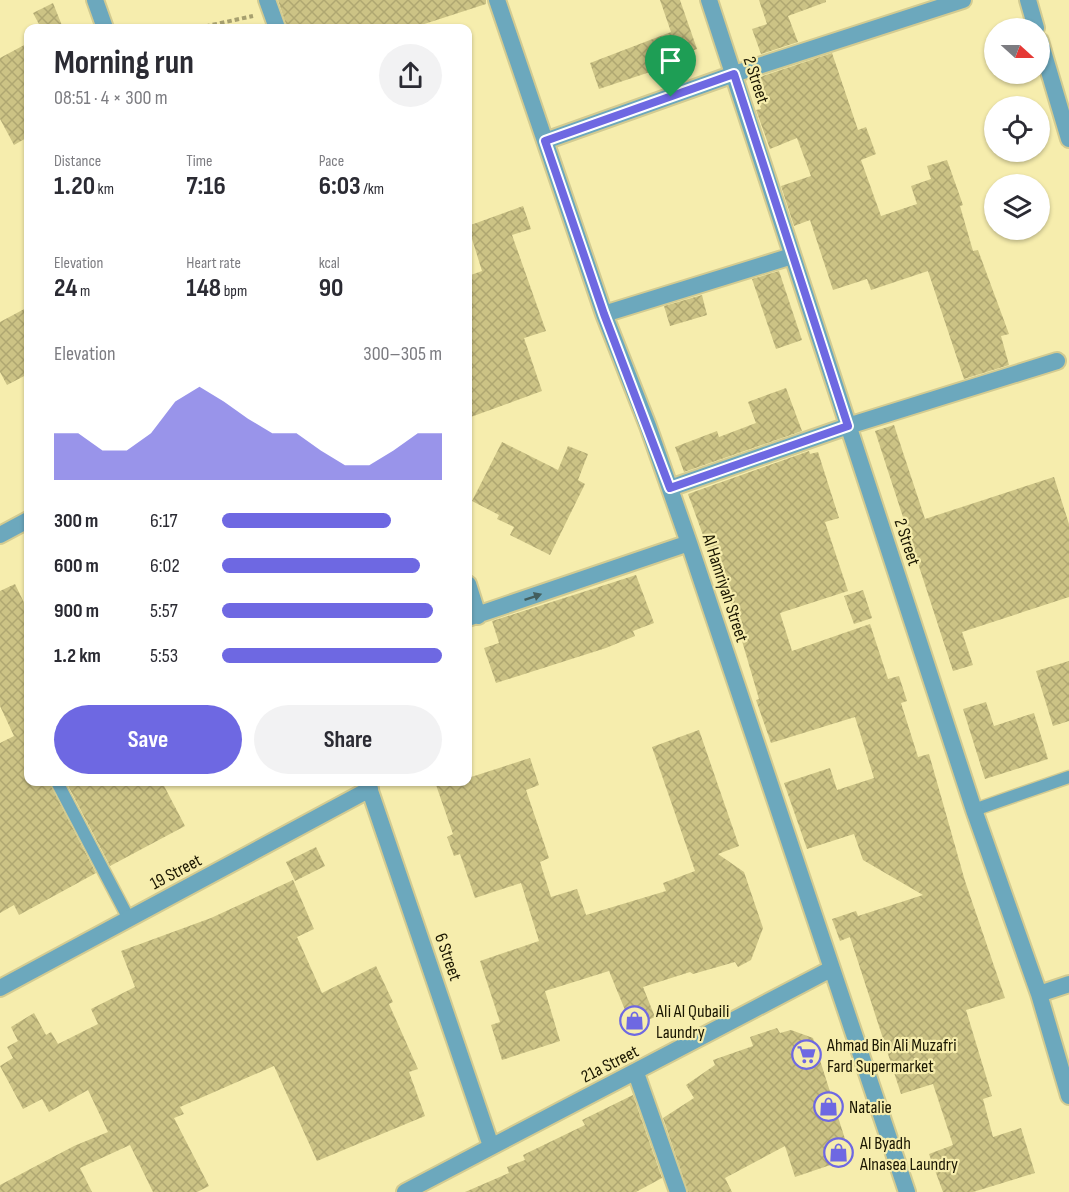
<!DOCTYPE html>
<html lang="en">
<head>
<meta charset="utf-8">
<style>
  body { margin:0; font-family:"Sofia Sans Condensed",sans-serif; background:#f2f2f3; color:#2b2b33; height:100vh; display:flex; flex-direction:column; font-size:22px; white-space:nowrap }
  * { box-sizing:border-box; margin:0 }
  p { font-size:20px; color:#7c7c81 }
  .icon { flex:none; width:33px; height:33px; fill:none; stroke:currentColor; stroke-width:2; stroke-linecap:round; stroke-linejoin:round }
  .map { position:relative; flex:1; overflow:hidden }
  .drawer { position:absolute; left:24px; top:24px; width:448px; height:762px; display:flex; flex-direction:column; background:#fff; border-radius:12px; box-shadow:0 2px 4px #0004 }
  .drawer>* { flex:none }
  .needle { width:39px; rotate:111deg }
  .fabs { position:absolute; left:984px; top:18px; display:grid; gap:12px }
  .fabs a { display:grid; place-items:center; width:66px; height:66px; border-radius:50%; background:#fff; box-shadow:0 2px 4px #0004; font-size:30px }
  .pin { position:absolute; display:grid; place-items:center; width:51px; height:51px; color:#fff; margin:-62px -26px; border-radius:50% 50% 50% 0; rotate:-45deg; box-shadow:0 0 6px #0007 }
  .pin .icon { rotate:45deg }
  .round { display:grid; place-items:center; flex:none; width:63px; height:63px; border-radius:32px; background:#f2f2f3 }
  .summary { display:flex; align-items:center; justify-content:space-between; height:102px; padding:0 30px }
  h1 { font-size:33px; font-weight:700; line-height:45px }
  .metrics { display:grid; grid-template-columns:repeat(3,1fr); gap:9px; height:102px; padding:6px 30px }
  .metrics div { display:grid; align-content:center }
  .metrics b { font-size:26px; font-weight:700 }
  .metrics small { font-size:16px; font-weight:400 }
  .metrics p { font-size:16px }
  .chart { height:168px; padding:12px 30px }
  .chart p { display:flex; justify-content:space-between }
  .chart svg { width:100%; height:108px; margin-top:6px; fill:#6e68e2; opacity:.7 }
  .button { display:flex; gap:12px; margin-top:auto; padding:12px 30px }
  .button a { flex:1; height:69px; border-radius:36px; background:#6e68e2; color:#fff; font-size:24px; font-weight:700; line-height:69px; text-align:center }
  .button a+a { background:#f2f2f3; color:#2b2b33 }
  ul { padding:0 30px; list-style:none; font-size:20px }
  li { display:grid; grid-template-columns:96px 72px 1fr; align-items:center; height:45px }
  li i { height:15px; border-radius:8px; background:#6e68e2 }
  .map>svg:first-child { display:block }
  .building { fill:url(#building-cross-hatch) }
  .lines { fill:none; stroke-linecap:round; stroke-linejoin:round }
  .service-casing { stroke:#d3cb91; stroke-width:15 }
  .minor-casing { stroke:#d3cb91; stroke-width:20 }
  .path { stroke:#a7a06f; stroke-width:4; stroke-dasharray:4.5 3; stroke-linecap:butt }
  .service { stroke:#6ca8bd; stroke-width:12 }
  .minor { stroke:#6ca8bd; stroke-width:16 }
  .oneway { fill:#435f5e }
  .route-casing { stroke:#fff; stroke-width:12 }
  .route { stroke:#6e68e2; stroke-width:8 }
  .labels { text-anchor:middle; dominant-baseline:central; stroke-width:4.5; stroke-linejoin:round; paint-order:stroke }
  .street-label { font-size:18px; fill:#1a1600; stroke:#f6edad }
  .poi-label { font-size:18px; fill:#1a1600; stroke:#f6edad; text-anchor:start }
</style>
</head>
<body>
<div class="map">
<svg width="1069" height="1192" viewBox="0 0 1069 1192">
  <defs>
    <pattern id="building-cross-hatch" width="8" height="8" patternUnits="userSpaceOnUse" patternTransform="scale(1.5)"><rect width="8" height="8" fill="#ccc385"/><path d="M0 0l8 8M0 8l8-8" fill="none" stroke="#afa771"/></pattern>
  </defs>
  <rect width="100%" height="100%" fill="#f6edad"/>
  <path class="building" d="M278,0h208v4l-74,24h-125z
    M660,0h20l17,49 -25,9 2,6 -75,25 -9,-26 81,-31z
    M759,0h67v2l-38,14 10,26 -37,12 -9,-25 15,-5z
    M53,3l10,25h-22l-8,-15z
    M28,43v94l-14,8 -14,-26v-61z
    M832,53l26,77 8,-3 10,27 -15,6 20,56 36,-12 -6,-18 20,-7 -4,-13 20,-6 16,45 -3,1 13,45 5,-1 31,84 -8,2 8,29 -45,14 -36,-108 -57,19 -4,-11 -34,11 -23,-70 -16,6 -13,-40 30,-10 -14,-38 -27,11 -14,-39 5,-1 -10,-29z
    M523,206l8,23 -19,6 34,96 -22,7 18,53 -74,27v-142l14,-5 -14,-45z
    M779,271l23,69 -26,9 -24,-70z
    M702,295l5,20 -37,11 -6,-20z
    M28,307v67l-21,11 -7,-13v-50z
    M786,388l16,43 -118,41 -9,-25 42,-16 2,6 37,-14 -8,-21z
    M894,425l31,94 129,-42 15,47v73l-107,35 11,33 -20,6 -78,-240z
    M502,442l56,28 10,-24 20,8 -10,26 7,4 -35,71 -40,-20 4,-8 -17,-8 2,-4 -27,-14z
    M809,451l1,3 8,-2 21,66 -14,4 23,69 -68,22 12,38 78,-27 18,55 11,-3 8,25 -6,2 17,54 11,-3 36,127 40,117 -39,12 26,86 -9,3 10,38 28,-9 14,45 -62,19h-30l-14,-38 24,-9 -20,-61 -32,10 -51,-157 -10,4 -8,-22 24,-8 2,5 65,-21 -60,-35 -9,-26 -47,15 -23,-66 46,-15 7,22 37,-12 -19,-61 -84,26 -15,-43 3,-1 -29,-99 -3,1 -39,-107z
    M636,575l18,48 -21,8 2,5 -29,12 -110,35 -12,-35 15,-5 -7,-22z
    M15,584l13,27v171h21l47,91 -77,42 -5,-10 -14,8v-170l14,-7 -14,-30v-115z
    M863,590l9,28 -18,6 -10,-28z
    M1069,661v60l-16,5 -17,-55z
    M986,702l8,24 40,-13 14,46 -63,20 -22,-70z
    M699,730l40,116 -21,8 26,18 19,56 -12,32 -13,7 -3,-5 -42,12 -3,-2 -47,15 12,30 -23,10 -23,-56 -64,20 15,50 -58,19 -11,-35 9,-3 -20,-61 59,-20 -18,-58 -46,15 -15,-44 -6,2 -7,-19 6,-3 -18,-52h33v-4l62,-20 9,27 -13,5 23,68 -9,4 11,35 26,-8 9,26 80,-24 -3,-8 32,-12 -43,-124z
    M66,782h96l23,44 -75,40z
    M316,847l9,19 -30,15 -9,-19z
    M293,880l21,49 -17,8 25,56 54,-27 17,36 -4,2 29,65 -9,3 16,44 -108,45 -43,-95 -94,41 4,7 -10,4 35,68 -12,6h-44l-23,-47 -50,23 12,24h-92v-7l74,-39 34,-14 -20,-42 -39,22 -7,-13 -19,10 -23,-43 13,-8 -6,-11 11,-6 -7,-14 23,-14 12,22 5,-3 7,12 40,-20 -7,-15 44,-22 -14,-36 90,-33z
    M777,1028l3,5 11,-3 22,8 38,120 -56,19 -10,-31 -60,32 7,14h-44l-25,-74 31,-20 -8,-13 29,-20 -2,-5 40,-14 -3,-9z
    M633,1095l29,83 -26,14h-171l44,-19 -2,-6 18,-7 -2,-5 62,-30 -3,-5z"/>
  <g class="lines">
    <defs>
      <path id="service" d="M57,782l72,137
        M974,810l95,-33"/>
      <path id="minor" d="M95,0l10,28
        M267,0l10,28
        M497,0l107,314 44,112 41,117 218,649
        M709,0l265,810 65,184 30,102
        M1028,0l8,28
        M1040,41l29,98
        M545,141l189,-67 229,-74
        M604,314l188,-58
        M670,488l178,-62 209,-65
        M0,535l28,-15
        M468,584l10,32
        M468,618l221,-75
        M367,782l124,364
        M0,988l370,-199
        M1039,994l30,-10
        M636,1073l42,119
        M405,1192l426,-223"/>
    </defs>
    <use href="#service" class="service-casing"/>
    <use href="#minor" class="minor-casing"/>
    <path class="path" d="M198,28l55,-12"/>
    <use href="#service" class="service"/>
    <use href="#minor" class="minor"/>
  </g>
  <defs><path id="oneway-solid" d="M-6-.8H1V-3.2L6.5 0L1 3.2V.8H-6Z" transform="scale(1.5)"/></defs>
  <use class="oneway" href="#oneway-solid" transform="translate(533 597) rotate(-19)"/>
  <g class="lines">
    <defs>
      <path id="route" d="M734,74l114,352 -178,62 -66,-174 -59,-173z"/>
    </defs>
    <use href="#route" class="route-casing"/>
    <use href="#route" class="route"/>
  </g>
  <defs>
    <symbol id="shop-ring" viewBox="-11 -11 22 22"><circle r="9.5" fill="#f6edad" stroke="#6e68e2" stroke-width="1.5"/><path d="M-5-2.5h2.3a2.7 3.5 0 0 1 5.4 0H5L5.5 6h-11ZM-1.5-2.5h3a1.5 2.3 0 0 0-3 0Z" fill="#6e68e2"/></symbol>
    <symbol id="supermarket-ring" viewBox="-11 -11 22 22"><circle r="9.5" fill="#f6edad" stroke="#6e68e2" stroke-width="1.5"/><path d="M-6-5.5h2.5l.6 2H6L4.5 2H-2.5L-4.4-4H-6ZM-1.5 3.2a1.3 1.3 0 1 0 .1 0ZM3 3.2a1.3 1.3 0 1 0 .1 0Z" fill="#6e68e2"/></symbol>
  </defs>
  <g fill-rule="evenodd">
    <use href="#shop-ring" x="618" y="1004" width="33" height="33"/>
    <use href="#supermarket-ring" x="790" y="1038" width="33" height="33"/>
    <use href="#shop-ring" x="812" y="1090" width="33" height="33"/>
    <use href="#shop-ring" x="822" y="1136" width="33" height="33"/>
  </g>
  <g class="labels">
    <g class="street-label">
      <text transform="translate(756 80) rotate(72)">2 Street</text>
      <text transform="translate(907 542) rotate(72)">2 Street</text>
      <text transform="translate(725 588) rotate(72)">Al Hamriyah Street</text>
      <text transform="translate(176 872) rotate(-28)">19 Street</text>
      <text transform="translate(448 957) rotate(71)">6 Street</text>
      <text transform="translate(610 1064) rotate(-27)">21a Street</text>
    </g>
    <g class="poi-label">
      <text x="656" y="1011">Ali Al Qubaili<tspan x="656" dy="21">Laundry</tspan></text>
      <text x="827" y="1045">Ahmad Bin Ali Muzafri<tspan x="827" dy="21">Fard Supermarket</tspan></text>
      <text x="849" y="1107">Natalie</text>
      <text x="860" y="1143">Al Byadh<tspan x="860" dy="21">Alnasea Laundry</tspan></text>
    </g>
  </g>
</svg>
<div class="fabs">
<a><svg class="needle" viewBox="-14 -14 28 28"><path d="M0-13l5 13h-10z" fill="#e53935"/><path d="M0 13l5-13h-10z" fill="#7c7c81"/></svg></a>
<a><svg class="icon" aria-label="locate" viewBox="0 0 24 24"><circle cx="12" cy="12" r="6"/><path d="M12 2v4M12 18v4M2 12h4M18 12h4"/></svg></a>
<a><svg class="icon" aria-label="layers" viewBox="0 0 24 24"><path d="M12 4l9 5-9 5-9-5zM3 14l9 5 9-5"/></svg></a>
</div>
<div class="pin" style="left:671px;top:97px;background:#1e9e55"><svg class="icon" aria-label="arrive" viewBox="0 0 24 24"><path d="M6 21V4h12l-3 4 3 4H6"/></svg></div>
<section class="drawer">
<div class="summary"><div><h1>Morning run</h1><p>08:51 · 4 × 300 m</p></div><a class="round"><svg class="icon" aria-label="share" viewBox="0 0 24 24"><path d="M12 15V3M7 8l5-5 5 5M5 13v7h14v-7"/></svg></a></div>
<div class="metrics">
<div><p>Distance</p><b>1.20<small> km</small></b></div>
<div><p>Time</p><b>7:16</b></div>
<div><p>Pace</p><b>6:03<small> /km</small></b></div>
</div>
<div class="metrics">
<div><p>Elevation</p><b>24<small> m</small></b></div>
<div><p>Heart rate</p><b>148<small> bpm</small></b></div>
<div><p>kcal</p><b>90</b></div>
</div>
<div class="chart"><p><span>Elevation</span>300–305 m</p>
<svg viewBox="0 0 160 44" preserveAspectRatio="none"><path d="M0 44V25L10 25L20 32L30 32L40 25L50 12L60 6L70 12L80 19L90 25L100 25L110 32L120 38L130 38L140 32L150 25L160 25V44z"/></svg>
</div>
<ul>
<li><b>300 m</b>6:17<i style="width:77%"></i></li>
<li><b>600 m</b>6:02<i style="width:90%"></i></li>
<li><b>900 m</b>5:57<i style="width:96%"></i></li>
<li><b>1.2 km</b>5:53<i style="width:100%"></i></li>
</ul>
<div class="button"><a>Save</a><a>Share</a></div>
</section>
</div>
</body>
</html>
